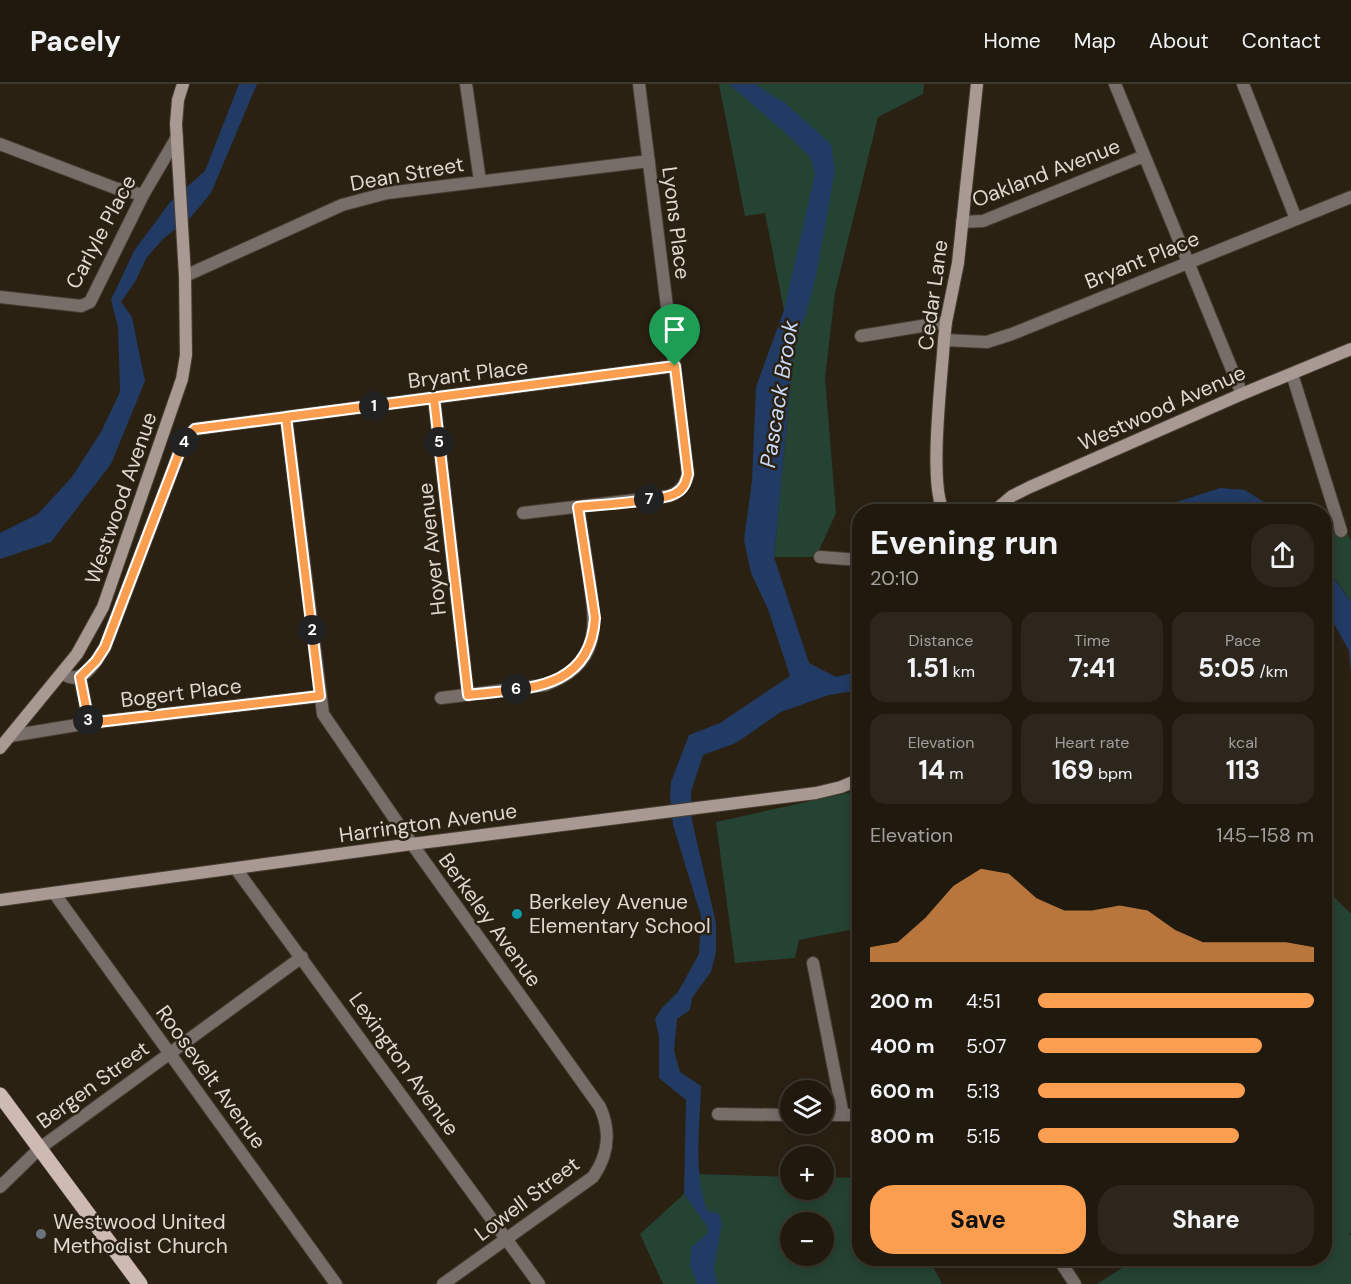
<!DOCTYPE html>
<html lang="en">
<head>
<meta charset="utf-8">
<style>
  body { margin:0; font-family:"DM Sans",sans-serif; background:#2d261c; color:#f1f3f6; height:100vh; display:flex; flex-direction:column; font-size:22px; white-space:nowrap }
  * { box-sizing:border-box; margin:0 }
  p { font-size:20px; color:#a2a09e }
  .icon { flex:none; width:33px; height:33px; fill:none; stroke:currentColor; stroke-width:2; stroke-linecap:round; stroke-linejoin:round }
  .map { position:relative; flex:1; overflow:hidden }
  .drawer { position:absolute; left:852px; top:420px; width:480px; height:762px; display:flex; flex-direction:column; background:#20190e; border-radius:24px; box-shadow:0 3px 15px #0003,0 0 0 2px #3d382e }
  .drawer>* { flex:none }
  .buttons { position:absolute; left:780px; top:996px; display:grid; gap:12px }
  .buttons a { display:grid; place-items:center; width:54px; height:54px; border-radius:50%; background:#20190e; box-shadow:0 3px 15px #0003,0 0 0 2px #3d382e; font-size:30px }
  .pin { position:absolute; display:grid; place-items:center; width:51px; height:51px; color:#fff; margin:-62px -26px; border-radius:50% 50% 50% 0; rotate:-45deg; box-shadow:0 0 6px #0007 }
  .pin .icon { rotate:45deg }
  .km { position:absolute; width:30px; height:30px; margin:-15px; border-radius:50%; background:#222; color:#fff; font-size:16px; line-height:30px; text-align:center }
  .round { display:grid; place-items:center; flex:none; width:63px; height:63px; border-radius:24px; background:#2d261c }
  .overview { display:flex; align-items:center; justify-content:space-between; height:102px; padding:0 18px }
  h1 { font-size:33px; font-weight:700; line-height:45px }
  .figures { display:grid; grid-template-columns:repeat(3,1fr); gap:9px; height:102px; padding:6px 18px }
  .figures div { display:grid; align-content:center; border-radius:15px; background:#2d261c; text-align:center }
  .figures b { font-size:26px; font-weight:700 }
  .figures small { font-size:16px; font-weight:400 }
  .figures p { font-size:16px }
  .chart { height:168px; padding:12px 18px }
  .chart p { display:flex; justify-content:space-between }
  .chart svg { width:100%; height:108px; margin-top:6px; fill:#fb9e50; opacity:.7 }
  .cta { display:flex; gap:12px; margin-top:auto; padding:12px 18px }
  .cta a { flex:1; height:69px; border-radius:24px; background:#fb9e50; color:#111; font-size:24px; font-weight:700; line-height:69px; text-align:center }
  .cta a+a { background:#2d261c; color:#f1f3f6 }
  ul { padding:0 18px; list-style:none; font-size:20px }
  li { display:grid; grid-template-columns:96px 72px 1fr; align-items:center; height:45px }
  li i { height:15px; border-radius:8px; background:#fb9e50 }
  header { display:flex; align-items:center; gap:36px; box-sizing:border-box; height:84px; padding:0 30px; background:#20190e; border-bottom:2px solid #3d382e }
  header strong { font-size:28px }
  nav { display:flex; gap:33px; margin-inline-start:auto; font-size:21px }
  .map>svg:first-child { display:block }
  .green { fill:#254332; fill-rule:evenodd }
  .water { fill:#213b64 }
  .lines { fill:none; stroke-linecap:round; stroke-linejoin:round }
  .street-casing { stroke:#473e31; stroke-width:14 }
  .secondary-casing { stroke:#473e31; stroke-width:14 }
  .primary-casing { stroke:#473e31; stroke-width:16 }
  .street { stroke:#776e6a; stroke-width:12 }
  .secondary { stroke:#a89993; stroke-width:12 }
  .primary { stroke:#cdbbb3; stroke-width:15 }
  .route-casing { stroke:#fff; stroke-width:12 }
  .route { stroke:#fb9e50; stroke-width:8 }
  .culture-dot { fill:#0f9aa8; stroke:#2a2113; stroke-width:2 }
  .worship-dot { fill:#6b7280; stroke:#2a2113; stroke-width:2 }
  .labels { text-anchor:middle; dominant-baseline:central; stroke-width:5; stroke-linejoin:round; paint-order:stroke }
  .street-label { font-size:21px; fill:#dfd9cf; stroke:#2a2113 }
  .poi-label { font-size:21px; fill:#dfd9cf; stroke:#2a2113; text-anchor:start }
  .water-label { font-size:22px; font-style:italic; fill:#c9dbf7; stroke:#2a2113 }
</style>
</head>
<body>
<header>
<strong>Pacely</strong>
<nav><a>Home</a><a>Map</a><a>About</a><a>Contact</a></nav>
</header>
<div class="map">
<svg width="1351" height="1200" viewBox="0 0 1351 1200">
  <rect width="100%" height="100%" fill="#2a2113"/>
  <path class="green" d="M719,0h205l-1,10 -45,23 -43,176 -10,85 11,135 -20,44h-42l21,-218 -11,-29 -19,-97 -20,3z
    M1346,448l5,8v62l-26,-37v-32z
    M1325,635l8,36 -2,71 -6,30z
    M859,703v141l-60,12 -4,18 -60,5 -19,-141 136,-30z
    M1325,779l9,34 17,17v319l-3,1 3,1v49h-254l39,-25 188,-1z
    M699,1090l91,3v13h34v-13l35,1 1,80 69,1 13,25h-279l-23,-50 44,-40zM790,1138h34v34h-34z"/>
  <path class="water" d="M239,0h18l-46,109 -20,24 -28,22 -16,18 -12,25 -14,20 11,15 13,64 -34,83 -60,78 -51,17v-26l38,-19 34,-37 29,-45 19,-40 -2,-65 -7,-27 23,-49 37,-50 34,-30z
    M729,0h26l30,19 46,41 4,27 -19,105 -10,38 -11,25 -21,218 35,106 27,14 23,-6 1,19 -31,5 -48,17 -45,31 -33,12 -12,37 1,29 24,102v29l-5,20 -19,26 -2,12 -13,9 -3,32 6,21 21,14c-1,40 -8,85 6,124l12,4 3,9 -8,45 3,16h-20l-7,-18 1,-19 17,-14 -1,-7 -23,-32 2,-94 -27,-22v-42l-4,-17 7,-11 16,-16 21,-38 2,-38 -28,-91 -3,-30 1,-13 18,-47 31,-12 70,-47 -22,-67 -17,-36 -7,-33 8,-59 4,-94 28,-77 31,-136 -5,-17 -21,-21z
    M1220,404l25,2 33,21h-129z
    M1324,481l27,37v73l-2,-24 -24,-44z"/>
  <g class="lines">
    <defs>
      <path id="street" d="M466,0l14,97
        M1115,0l127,310
        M1243,0l53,135
        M0,60l115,44 28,7
        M962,138l21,-1 161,-65
        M185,192l157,-71 45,-12 262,-32
        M0,213l81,9 9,-4 53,-107 34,-58
        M861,252l85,-14
        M944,256l43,2 25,-8 339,-137
        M1292,290l49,157
        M434,314l34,297
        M286,333l37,297 89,130 188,263c11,25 9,47 -7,70l-150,107
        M523,429l146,-17c11,-4 16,-11 19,-22l-49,-390
        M820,473l40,3
        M62,589c20,15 34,-11 43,-26l79,-207 11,-11 480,-63
        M80,593l9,46
        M441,614l104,-13c57,-21 51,-59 44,-108 -4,-24 -7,-47 -11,-70
        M10,652l79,-13 231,-27
        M236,785l303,415
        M54,809l282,391
        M813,879l30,152
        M718,1030l72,1
        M824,1031h36
        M0,1103l40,-39 262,-191
        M1058,1174l17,26"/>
      <path id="secondary" d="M944,428c-16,-27 -2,-136 0,-172l2,-18 12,-59 19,-179
        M993,428l19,-16 18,-9 212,-93 109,-45
        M0,664l77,-94 26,-47 79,-228 4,-24 -1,-79 -9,-152 2,-24 5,-16
        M0,816l412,-56 404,-51 25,-6 19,-8"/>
      <path id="primary" d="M0,1011l140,189"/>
    </defs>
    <use href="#street" class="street-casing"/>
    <use href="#secondary" class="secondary-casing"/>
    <use href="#primary" class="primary-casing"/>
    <use href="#street" class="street"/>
    <use href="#secondary" class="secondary"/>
    <use href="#primary" class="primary"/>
  </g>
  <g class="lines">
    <defs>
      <path id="route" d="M675,282l-389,51 34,279 -231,27 -9,-46 16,-16 9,-14 79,-207 11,-11 239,-31 34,297c57,-7 122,-3 127,-77l-17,-111c19,-2 87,-6 98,-14 8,-4 10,-11 12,-19l-13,-108"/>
    </defs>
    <use href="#route" class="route-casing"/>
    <use href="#route" class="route"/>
  </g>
  <circle class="culture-dot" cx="517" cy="830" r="6"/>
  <circle class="worship-dot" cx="41" cy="1150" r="6"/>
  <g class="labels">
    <g class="street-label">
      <text transform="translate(1046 89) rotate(-21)">Oakland Avenue</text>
      <text transform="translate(407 90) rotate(-10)">Dean Street</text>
      <text transform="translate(676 139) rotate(83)">Lyons Place</text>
      <text transform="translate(101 148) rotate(-62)">Carlyle Place</text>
      <text transform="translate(1142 176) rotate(-22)">Bryant Place</text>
      <text transform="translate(933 211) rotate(-82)">Cedar Lane</text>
      <text transform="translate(468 290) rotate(-7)">Bryant Place</text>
      <text transform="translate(1162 324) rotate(-24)">Westwood Avenue</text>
      <text transform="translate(121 414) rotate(-71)">Westwood Avenue</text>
      <text transform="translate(432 465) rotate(-96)">Hoyer Avenue</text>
      <text transform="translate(181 609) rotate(-7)">Bogert Place</text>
      <text transform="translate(428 739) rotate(-8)">Harrington Avenue</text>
      <text transform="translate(490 836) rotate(54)">Berkeley Avenue</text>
      <text transform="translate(404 980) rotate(54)">Lexington Avenue</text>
      <text transform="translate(211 993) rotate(54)">Roosevelt Avenue</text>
      <text transform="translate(93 1001) rotate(-36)">Bergen Street</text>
      <text transform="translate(527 1115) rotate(-37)">Lowell Street</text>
    </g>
    <g class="poi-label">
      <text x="529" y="818">Berkeley Avenue<tspan x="529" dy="24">Elementary School</tspan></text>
      <text x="53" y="1138">Westwood United<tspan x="53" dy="24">Methodist Church</tspan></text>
    </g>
    <g class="water-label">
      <text transform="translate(779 310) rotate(-81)">Pascack Brook</text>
    </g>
  </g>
</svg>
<div class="buttons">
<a><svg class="icon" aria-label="layers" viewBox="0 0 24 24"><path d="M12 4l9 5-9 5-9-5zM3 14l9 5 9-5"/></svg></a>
<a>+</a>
<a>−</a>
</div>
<div class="pin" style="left:675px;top:282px;background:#1e9e55"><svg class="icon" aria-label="arrive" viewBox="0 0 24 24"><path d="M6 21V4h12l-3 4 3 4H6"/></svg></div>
<b class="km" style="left:374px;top:322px">1</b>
<b class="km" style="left:312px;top:546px">2</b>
<b class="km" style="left:88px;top:636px">3</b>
<b class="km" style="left:184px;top:358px">4</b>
<b class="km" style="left:439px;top:358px">5</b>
<b class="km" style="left:516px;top:605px">6</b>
<b class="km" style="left:649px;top:415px">7</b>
<section class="drawer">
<div class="overview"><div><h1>Evening run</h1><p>20:10</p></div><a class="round"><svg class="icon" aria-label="share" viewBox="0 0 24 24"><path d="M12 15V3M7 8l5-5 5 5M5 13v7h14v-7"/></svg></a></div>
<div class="figures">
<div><p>Distance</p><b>1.51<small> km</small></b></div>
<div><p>Time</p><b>7:41</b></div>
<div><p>Pace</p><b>5:05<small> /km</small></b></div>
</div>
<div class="figures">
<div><p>Elevation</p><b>14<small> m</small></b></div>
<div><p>Heart rate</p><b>169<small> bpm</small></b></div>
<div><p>kcal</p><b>113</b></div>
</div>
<div class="chart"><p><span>Elevation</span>145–158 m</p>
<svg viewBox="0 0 160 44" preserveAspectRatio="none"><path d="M0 44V38L10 36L20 26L30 13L40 6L50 8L60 18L70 23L80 23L90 21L100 23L110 31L120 36L130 36L140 36L150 36L160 38V44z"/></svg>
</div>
<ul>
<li><b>200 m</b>4:51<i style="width:100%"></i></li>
<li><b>400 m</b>5:07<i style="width:81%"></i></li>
<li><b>600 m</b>5:13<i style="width:75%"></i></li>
<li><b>800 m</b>5:15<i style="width:73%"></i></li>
</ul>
<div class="cta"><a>Save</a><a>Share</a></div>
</section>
</div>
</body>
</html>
